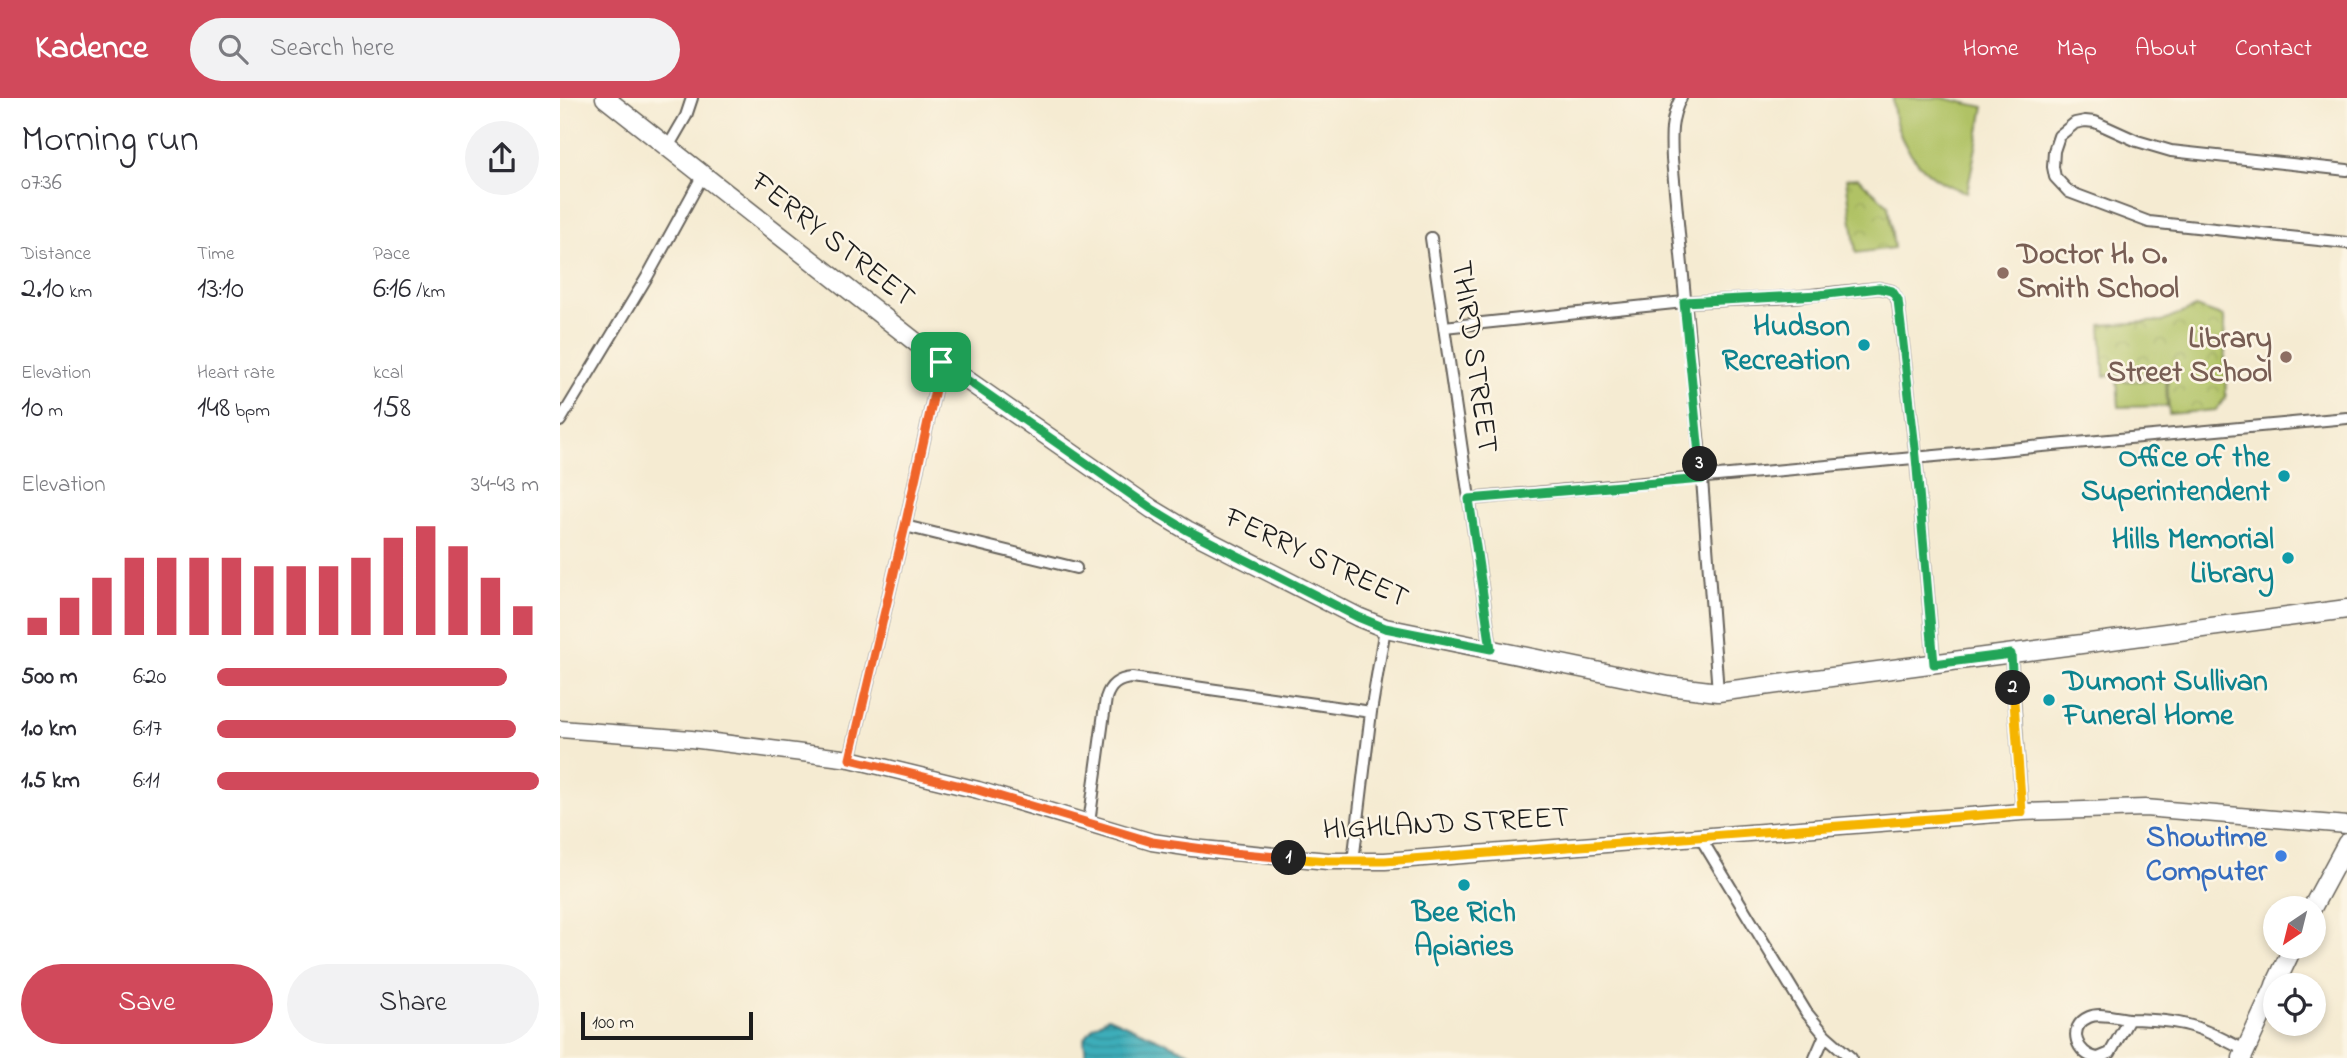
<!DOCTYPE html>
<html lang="en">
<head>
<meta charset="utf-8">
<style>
  body { margin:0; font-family:"Indie Flower",sans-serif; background:#f2f2f3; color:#2b2b33; height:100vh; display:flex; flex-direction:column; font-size:26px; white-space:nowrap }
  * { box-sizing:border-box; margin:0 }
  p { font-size:23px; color:#7c7c81 }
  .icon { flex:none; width:38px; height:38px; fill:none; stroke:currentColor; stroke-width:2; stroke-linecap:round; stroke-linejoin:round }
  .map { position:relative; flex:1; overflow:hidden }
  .side { display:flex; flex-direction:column; background:#fff; width:560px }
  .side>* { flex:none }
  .needle { width:46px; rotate:215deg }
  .tools { position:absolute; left:1703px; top:798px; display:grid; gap:14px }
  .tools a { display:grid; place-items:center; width:63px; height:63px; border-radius:50%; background:#fff; box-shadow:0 4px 10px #0003; font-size:35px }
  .scale { position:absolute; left:21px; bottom:18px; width:172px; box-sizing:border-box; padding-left:7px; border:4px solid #1c1c1c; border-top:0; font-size:19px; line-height:24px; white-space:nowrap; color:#1c1c1c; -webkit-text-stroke:5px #fcf5e5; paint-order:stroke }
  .pin { position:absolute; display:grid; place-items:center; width:60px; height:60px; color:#fff; margin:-30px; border-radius:14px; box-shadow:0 4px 10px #0006 }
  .km { position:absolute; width:35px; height:35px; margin:-18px; border-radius:50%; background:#222; color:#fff; font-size:19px; line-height:35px; text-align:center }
  .round { display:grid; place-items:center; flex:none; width:74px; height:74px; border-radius:37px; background:#f2f2f3 }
  .head { display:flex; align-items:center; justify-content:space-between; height:119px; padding:0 21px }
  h1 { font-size:38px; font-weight:600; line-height:52px }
  .stats { display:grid; grid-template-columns:repeat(3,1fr); gap:10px; height:119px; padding:7px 21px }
  .stats div { display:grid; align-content:center }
  .stats b { font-size:30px; font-weight:600 }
  .stats small { font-size:19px; font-weight:400 }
  .stats p { font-size:19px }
  .chart { height:196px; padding:14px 21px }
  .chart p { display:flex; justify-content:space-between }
  .chart svg { width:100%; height:126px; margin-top:7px; stroke:#d1495b; stroke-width:6 }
  .button { display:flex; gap:14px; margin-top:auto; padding:14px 21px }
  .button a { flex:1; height:80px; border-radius:42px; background:#d1495b; color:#fff; font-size:28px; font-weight:600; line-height:80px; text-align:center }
  .button a+a { background:#f2f2f3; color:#2b2b33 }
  ul { padding:0 21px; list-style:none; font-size:23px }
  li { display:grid; grid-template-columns:112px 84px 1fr; align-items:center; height:52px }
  li i { height:18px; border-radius:9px; background:#d1495b }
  header { display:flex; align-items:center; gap:42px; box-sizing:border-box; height:98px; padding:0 35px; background:#d1495b; color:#fff }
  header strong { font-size:33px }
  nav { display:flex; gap:38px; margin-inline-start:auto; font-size:24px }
  .search { width:490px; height:63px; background:#f2f2f3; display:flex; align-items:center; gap:18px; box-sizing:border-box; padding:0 24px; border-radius:38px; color:#7c7c81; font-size:26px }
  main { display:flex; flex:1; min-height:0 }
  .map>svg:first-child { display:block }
  .grass { fill:#b0c265; stroke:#666f40; stroke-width:2 }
  .park { fill:url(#park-crowns); stroke:#666f40; stroke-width:2 }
  .water { fill:url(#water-rules); stroke:#2c646a; stroke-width:2 }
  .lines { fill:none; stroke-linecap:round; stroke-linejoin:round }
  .street-casing { stroke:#68645c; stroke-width:14 }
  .secondary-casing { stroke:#68645c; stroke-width:19 }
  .primary-casing { stroke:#68645c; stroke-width:21 }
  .street { stroke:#fff; stroke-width:10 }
  .secondary { stroke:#fff; stroke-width:16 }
  .primary { stroke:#fff; stroke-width:18 }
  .split-1-casing { stroke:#fff; stroke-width:14 }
  .split-2-casing { stroke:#fff; stroke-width:14 }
  .split-3-casing { stroke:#fff; stroke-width:14 }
  .split-4-casing { stroke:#fff; stroke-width:14 }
  .split-1 { stroke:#f0652b; stroke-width:9 }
  .split-2 { stroke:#f5b400; stroke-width:9 }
  .split-3 { stroke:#22a559; stroke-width:9 }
  .split-4 { stroke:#22a559; stroke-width:9 }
  .education-dot { fill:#8d6e63; stroke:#fcf5e5; stroke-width:2.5 }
  .culture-dot { fill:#0f9aa8; stroke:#fcf5e5; stroke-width:2.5 }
  .shop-dot { fill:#3f7fe0; stroke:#fcf5e5; stroke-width:2.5 }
  .labels { text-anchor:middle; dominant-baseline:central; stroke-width:5; stroke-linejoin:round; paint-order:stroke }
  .street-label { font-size:30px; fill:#1c1c1c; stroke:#fcf5e5 }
  .education-label { font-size:30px; font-weight:bold; fill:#785e54; stroke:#fcf5e5; text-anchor:start }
  .culture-label { font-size:30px; font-weight:bold; fill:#0d838f; stroke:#fcf5e5; text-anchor:end }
  .shop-label { font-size:30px; font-weight:bold; fill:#366cbe; stroke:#fcf5e5; text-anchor:end }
</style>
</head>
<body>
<header>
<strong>Kadence</strong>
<div class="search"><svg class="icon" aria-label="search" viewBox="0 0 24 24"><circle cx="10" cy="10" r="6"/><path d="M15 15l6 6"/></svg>Search here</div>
<nav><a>Home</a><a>Map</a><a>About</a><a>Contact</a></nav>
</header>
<main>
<section class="side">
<div class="head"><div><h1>Morning run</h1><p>07:36</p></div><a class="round"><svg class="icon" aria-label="share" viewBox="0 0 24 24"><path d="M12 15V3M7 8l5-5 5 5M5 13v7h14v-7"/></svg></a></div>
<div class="stats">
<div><p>Distance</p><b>2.10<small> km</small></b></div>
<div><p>Time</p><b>13:10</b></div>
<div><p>Pace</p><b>6:16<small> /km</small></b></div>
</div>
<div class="stats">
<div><p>Elevation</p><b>10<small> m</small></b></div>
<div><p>Heart rate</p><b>148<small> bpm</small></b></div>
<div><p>kcal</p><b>158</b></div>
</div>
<div class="chart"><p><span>Elevation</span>34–43 m</p>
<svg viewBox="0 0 160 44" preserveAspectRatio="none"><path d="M5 44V38M15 44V31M25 44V24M35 44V17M45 44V17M55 44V17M65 44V17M75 44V20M85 44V20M95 44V20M105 44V17M115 44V10M125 44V6M135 44V13M145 44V24M155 44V34"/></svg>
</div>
<ul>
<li><b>500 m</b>6:20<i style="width:90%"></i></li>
<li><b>1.0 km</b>6:17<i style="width:93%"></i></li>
<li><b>1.5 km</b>6:11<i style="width:100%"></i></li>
</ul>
<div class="button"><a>Save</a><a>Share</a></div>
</section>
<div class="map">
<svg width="1787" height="960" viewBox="0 0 1787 960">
  <defs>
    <pattern id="park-crowns" width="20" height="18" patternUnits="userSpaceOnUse" patternTransform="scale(1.75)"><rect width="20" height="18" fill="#b0c265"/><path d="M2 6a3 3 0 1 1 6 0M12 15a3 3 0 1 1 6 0" fill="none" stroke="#97a657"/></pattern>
    <pattern id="water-rules" width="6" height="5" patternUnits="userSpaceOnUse" patternTransform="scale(1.75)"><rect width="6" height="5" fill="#3dadb9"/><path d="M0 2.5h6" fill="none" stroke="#328c96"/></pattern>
  </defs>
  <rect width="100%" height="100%" fill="#fcf5e5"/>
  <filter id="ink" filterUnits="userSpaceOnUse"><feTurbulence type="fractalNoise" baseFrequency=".0143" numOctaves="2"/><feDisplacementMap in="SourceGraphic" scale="14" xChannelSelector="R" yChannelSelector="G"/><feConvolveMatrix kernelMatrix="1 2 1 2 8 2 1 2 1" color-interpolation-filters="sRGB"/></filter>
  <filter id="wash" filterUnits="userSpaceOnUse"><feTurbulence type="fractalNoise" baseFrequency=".00686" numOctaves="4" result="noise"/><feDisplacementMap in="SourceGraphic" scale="28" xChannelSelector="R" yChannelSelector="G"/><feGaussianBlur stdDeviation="1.57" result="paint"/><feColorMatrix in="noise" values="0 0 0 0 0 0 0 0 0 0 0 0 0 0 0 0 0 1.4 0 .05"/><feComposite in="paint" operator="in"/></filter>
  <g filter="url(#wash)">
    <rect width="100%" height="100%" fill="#f5ebd2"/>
    <path class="grass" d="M1333,0h50l41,9 -17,85c-42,-11 -74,-48 -74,-94z
      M1606,282l1,26 -48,1 -2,-26z"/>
    <path class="park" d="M1298,80l30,27 6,43 -38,5 -10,-74z
      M1636,209l28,10 2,80 -10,13 -47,4 -2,-42 -63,4 -3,-51 63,-4z"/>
    <path class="water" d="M548,919l89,39 4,2h-115l-2,-19 9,-12z"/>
  </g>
  <g filter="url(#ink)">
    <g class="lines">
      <defs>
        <path id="street" d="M1121,0c-11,20 -10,39 -9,61l30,320 16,213
          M108,49l18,-31 6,-18
          M1787,72l-176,-19 -34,-10 -42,-19 -10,-1 -10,2 -16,13 -5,15 -1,16 2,10 14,15 80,30 198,21
          M871,140l60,411
          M884,229l240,-25 108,-5 87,-9 13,3 6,10 18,156 18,207
          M0,323l87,-144 56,-102
          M909,401c293,-25 585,-56 878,-81
          M345,428l171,42
          M1451,556l11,158
          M290,661l55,-233 36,-164
          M529,725l17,-125c4,-13 12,-19 26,-20l239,34
          M1140,739l106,175 19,23 26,23
          M793,764l18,-150 14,-84
          M1569,921c55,1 69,6 117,32
          M1255,960l10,-23
          M1537,960c-20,-3 -31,-31 -8,-41 11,-5 29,1 40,2l-19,34 -12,5"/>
        <path id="secondary" d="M0,631l131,10 159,20 128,31 174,52 40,6 136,13h57l637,-49 123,-4 202,17"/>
        <path id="primary" d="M45,0l336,264 211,147 35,21 171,87 27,11 284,58 49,6 629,-83
          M1752,810l35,-65
          M1715,887l18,-38
          M1682,960l33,-72"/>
      </defs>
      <use href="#street" class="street-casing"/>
      <use href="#secondary" class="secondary-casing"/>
      <use href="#primary" class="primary-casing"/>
      <use href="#street" class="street"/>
      <use href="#secondary" class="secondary"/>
      <use href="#primary" class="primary"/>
    </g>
  </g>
  <g class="lines" filter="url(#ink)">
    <defs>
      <path id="split-1" d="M381,264l-36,164 -55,233 128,31 174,52 80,11 57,5"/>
      <path id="split-2" d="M729,760l39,3h57l637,-49 -9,-124"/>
      <path id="split-3" d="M1140,366l-16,-162 135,-7 60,-7 13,3 6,9 18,157 18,207 77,-10 2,34"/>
      <path id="split-4" d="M381,264l211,147 35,21 171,87 27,11 106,21 -22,-150 233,-20 -2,-15"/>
    </defs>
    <use href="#split-1" class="split-1-casing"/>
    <use href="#split-2" class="split-2-casing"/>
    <use href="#split-3" class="split-3-casing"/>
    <use href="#split-4" class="split-4-casing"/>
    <use href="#split-1" class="split-1"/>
    <use href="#split-2" class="split-2"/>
    <use href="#split-3" class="split-3"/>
    <use href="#split-4" class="split-4"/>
  </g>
  <g class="education-dot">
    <circle cx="1443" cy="175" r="7"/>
    <circle cx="1726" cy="259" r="7"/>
  </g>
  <g class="culture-dot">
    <circle cx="1304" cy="247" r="7"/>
    <circle cx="1724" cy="378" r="7"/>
    <circle cx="1728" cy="460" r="7"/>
    <circle cx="1489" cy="602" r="7"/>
    <circle cx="904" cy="787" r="7"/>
  </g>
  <circle class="shop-dot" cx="1721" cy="758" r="7"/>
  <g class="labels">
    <g class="street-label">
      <text transform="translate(272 143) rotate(38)">FERRY STREET</text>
      <text transform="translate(913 259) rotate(82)">THIRD STREET</text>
      <text transform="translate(756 461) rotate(25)">FERRY STREET</text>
      <text transform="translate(886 727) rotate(-3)">HIGHLAND STREET</text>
    </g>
    <g class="education-label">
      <text x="1457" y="158">Doctor H. O.<tspan x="1457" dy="34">Smith School</tspan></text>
      <text x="1712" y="242" text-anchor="end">Library<tspan x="1712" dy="34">Street School</tspan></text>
    </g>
    <g class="culture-label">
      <text x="1290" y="230">Hudson<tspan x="1290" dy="34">Recreation</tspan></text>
      <text x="1710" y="361">Office of the<tspan x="1710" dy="34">Superintendent</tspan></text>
      <text x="1714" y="443">Hills Memorial<tspan x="1714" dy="34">Library</tspan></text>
      <text x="1503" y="585" text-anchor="start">Dumont Sullivan<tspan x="1503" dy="34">Funeral Home</tspan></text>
      <text x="904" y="816" text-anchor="middle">Bee Rich<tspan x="904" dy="34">Apiaries</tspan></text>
    </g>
    <g class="shop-label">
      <text x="1707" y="741">Showtime<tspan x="1707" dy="34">Computer</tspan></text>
    </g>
  </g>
</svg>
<div class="tools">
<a><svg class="needle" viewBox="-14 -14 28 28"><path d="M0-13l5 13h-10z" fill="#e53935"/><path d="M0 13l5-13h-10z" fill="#7c7c81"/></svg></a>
<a><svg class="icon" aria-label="locate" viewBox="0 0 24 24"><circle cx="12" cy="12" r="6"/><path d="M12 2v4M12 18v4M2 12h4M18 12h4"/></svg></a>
</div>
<div class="scale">100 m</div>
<div class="pin" style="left:381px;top:264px;background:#1e9e55"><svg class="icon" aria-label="arrive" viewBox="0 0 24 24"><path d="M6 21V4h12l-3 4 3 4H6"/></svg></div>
<b class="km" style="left:729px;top:760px">1</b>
<b class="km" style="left:1453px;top:590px">2</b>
<b class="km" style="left:1140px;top:366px">3</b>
</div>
</main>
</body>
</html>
